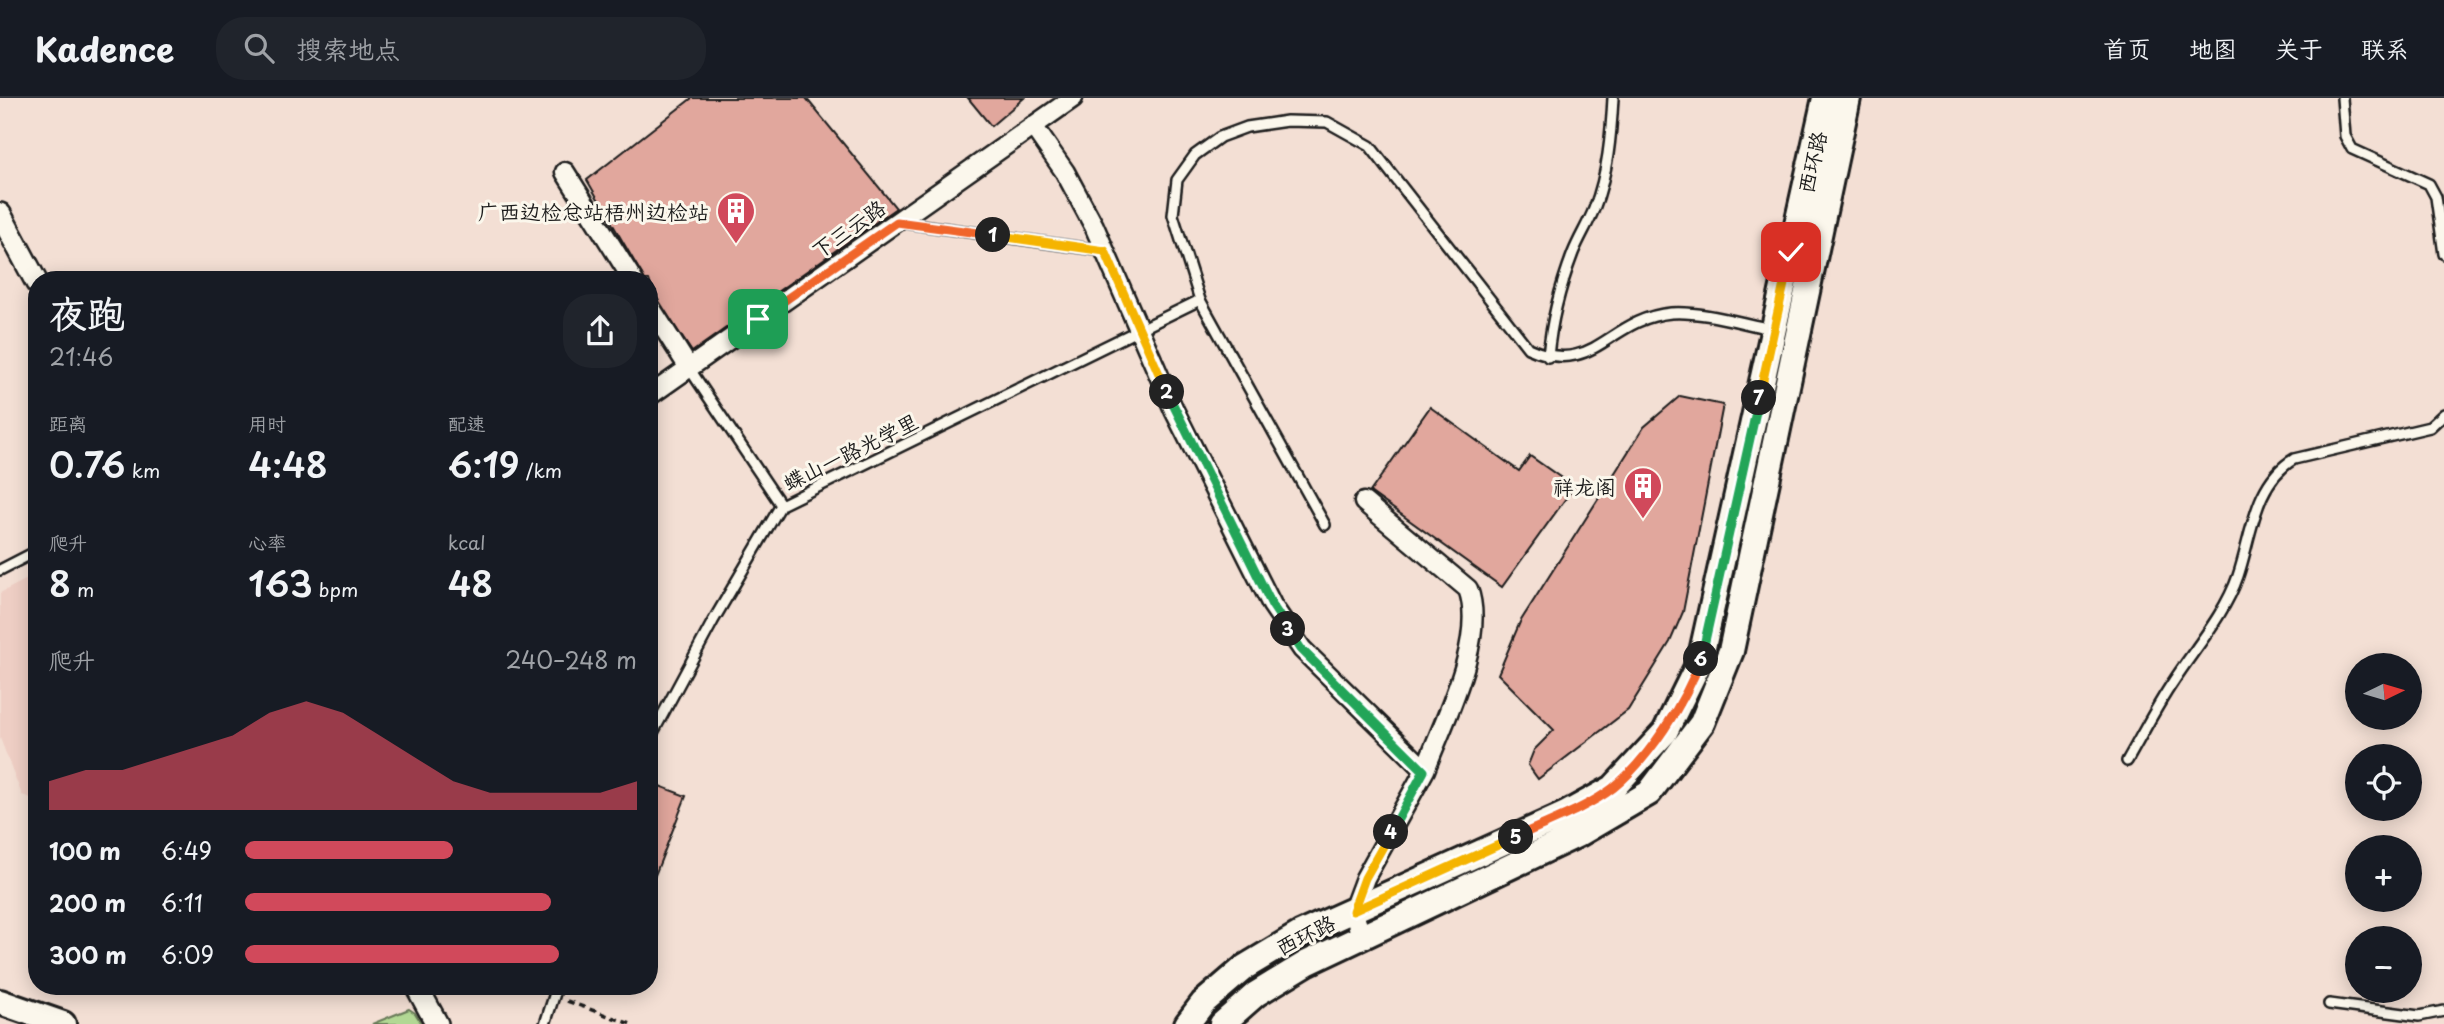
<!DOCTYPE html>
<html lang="zh">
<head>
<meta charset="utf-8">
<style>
  body { margin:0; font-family:"Playpen Sans","LXGW WenKai TC",sans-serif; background:#20242c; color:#f1f3f6; height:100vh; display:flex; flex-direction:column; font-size:26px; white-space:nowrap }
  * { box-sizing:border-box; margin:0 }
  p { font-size:23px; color:#9ea1a6 }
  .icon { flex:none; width:38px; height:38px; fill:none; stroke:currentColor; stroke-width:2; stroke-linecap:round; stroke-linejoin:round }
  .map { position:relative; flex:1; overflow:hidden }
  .sheet { position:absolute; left:28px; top:173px; width:630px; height:724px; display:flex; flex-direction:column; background:#171b24; border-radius:28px; box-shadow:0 4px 18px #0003 }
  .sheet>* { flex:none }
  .needle { width:46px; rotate:85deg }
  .buttons { position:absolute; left:2345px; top:555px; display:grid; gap:14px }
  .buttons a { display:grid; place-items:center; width:77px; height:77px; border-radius:50%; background:#171b24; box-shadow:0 4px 18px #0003; font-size:35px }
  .pin { position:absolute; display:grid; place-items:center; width:60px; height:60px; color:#fff; margin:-30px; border-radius:14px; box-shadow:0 4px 10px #0006 }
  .km { position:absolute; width:35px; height:35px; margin:-18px; border-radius:50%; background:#222; color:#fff; font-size:19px; line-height:35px; text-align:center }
  .round { display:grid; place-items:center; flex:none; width:74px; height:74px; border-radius:28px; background:#20242c }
  .headline { display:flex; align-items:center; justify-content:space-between; height:119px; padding:0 21px }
  h1 { font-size:38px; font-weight:600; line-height:52px }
  .figures { display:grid; grid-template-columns:repeat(3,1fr); gap:10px; height:119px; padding:7px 21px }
  .figures div { display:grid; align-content:center }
  .figures b { font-size:35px; font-weight:600 }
  .figures small { font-size:19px; font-weight:400 }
  .figures p { font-size:19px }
  .chart { height:196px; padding:14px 21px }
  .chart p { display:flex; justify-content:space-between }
  .chart svg { width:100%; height:126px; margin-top:7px; fill:#d1495b; opacity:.7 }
  ul { padding:0 21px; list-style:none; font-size:23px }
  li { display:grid; grid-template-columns:112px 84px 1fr; align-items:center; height:52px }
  li i { height:18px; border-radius:9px; background:#d1495b }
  header { display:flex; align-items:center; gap:42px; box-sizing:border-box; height:98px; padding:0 35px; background:#171b24; border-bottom:2px solid #363941 }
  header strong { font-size:33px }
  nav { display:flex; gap:38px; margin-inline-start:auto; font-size:24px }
  .search { width:490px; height:63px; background:#20242c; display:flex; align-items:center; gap:18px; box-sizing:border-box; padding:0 24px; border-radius:28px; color:#9ea1a6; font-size:26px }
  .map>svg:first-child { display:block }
  .built { fill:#eecec4 }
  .green { fill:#b2d894; stroke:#677a58; stroke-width:2 }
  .building { fill:#e1a79d; stroke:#1c1c1c; stroke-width:2 }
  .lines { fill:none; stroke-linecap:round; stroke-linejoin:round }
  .service-casing { stroke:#1c1c1c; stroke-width:14 }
  .minor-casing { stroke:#1c1c1c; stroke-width:23 }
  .tertiary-casing { stroke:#1c1c1c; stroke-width:26 }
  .secondary-casing { stroke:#1c1c1c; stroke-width:30 }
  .path { stroke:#1c1c1c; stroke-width:3.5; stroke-dasharray:7 5; stroke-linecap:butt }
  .service { stroke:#fbf7ec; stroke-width:9 }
  .minor { stroke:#fbf7ec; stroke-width:18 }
  .tertiary { stroke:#fbf7ec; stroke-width:21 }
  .secondary { stroke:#fbf7ec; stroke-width:24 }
  .split-1-casing { stroke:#fff; stroke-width:14 }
  .split-2-casing { stroke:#fff; stroke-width:14 }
  .split-3-casing { stroke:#fff; stroke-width:14 }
  .split-4-casing { stroke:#fff; stroke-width:14 }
  .split-5-casing { stroke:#fff; stroke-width:14 }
  .split-6-casing { stroke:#fff; stroke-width:14 }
  .split-7-casing { stroke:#fff; stroke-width:14 }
  .split-8-casing { stroke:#fff; stroke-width:14 }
  .split-1 { stroke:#f0652b; stroke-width:9 }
  .split-2 { stroke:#f5b400; stroke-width:9 }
  .split-3 { stroke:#22a559; stroke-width:9 }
  .split-4 { stroke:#22a559; stroke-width:9 }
  .split-5 { stroke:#f5b400; stroke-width:9 }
  .split-6 { stroke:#f0652b; stroke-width:9 }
  .split-7 { stroke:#22a559; stroke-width:9 }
  .split-8 { stroke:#f5b400; stroke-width:9 }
  .labels { text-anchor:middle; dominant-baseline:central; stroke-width:6; stroke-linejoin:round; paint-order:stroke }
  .street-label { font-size:21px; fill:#1c1c1c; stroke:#fbf7ec }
  .poi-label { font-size:21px; fill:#1c1c1c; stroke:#fbf7ec; text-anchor:end }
</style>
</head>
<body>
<header>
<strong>Kadence</strong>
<div class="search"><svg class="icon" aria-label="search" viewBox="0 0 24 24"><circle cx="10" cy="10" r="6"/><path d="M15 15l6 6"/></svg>搜索地点</div>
<nav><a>首页</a><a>地图</a><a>关于</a><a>联系</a></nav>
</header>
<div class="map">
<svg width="2444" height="926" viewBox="0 0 2444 926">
  <rect width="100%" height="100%" fill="#f3dfd4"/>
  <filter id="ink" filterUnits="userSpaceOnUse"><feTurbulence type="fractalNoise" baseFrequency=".0143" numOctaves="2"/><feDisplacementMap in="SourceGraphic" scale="14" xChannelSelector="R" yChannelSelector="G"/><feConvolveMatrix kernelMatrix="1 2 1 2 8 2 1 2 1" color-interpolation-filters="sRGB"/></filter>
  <g filter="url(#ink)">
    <path class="built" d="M37,476v226l-15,-5 -22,-57v-145z"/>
    <path class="green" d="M409,911l6,4 7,11h-50z"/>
    <path class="building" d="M692,0h114l90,110 -204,144 -38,-57 -5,-15h-4l-58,-100z
      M968,0h56l-33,28z
      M1680,298l43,9 -40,207 -13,30 -42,68 -90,69 -10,-14 6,-15 20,-20 -56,-56 22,-52 124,-195z
      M1430,309l89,64 11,-15 44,31 -72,100 -132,-95z
      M649,684l37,14 -36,92h-1z"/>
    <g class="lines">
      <defs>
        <path id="service" d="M2342,0l3,38 7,13 77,35 7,13 8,57
          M899,124l206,29
          M1548,259c3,-35 12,-70 25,-104 6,-15 15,-29 21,-44 14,-36 17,-73 19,-111
          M689,270l92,137
          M1325,427l-125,-225 -27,-85 4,-35 18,-25 25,-18 27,-10 40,-6 40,1 43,24 158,202c67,30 79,-29 143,-35 33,-2 69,10 101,16
          M0,472l37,-19
          M649,642l64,-119 68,-116 419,-205
          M2127,663c15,-26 29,-54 46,-79 22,-34 52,-68 65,-106 14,-41 16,-93 56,-117l136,-32 14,-13
          M2329,906l90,12 25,-5
          M545,926l12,-37"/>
        <path id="minor" d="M1033,28l32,46 29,54 80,184 98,195 30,44 123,121 -60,108 -12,32 8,26
          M565,74l68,108
          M649,207l40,63
          M649,298l424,-298
          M1364,404l104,87c19,50 -25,133 -43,181"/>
        <path id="tertiary" d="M0,116l37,69
          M417,889l20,37"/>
        <path id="secondary" d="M0,904l63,22
          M1187,926l16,-21 42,-36 55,-33 266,-120 47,-26 52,-56 35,-71 125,-563
          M1222,926l34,-30 51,-31 272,-129 70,-41 53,-70 29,-72 117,-553"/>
      </defs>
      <use href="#service" class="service-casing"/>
      <use href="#minor" class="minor-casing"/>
      <use href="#tertiary" class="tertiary-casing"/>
      <use href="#secondary" class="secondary-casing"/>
      <path class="path" d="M567,903l64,23"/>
      <use href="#service" class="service"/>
      <use href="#minor" class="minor"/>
      <use href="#tertiary" class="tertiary"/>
      <use href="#secondary" class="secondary"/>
    </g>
  </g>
  <g class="lines" filter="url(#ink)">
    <defs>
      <path id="split-1" d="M758,221l139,-97 96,13"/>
      <path id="split-2" d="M993,137l112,16 62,141"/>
      <path id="split-3" d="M1167,294l105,213 16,24"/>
      <path id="split-4" d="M1288,531l13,20 123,122 -33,61"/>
      <path id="split-5" d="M1391,734l-26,46 -12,33 163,-74"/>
      <path id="split-6" d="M1516,739c30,-14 71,-29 97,-49 36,-29 72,-86 88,-129"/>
      <path id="split-7" d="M1701,561l58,-261"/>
      <path id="split-8" d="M1759,300l32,-146"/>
    </defs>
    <use href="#split-1" class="split-1-casing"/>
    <use href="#split-2" class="split-2-casing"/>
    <use href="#split-3" class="split-3-casing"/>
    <use href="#split-4" class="split-4-casing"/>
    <use href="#split-5" class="split-5-casing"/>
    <use href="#split-6" class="split-6-casing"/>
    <use href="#split-7" class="split-7-casing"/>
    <use href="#split-8" class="split-8-casing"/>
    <use href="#split-1" class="split-1"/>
    <use href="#split-2" class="split-2"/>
    <use href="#split-3" class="split-3"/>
    <use href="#split-4" class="split-4"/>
    <use href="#split-5" class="split-5"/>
    <use href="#split-6" class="split-6"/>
    <use href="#split-7" class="split-7"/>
    <use href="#split-8" class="split-8"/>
  </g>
  <defs>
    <symbol id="building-pin" viewBox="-11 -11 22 30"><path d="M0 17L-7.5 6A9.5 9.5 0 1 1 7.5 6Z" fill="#d1495b" stroke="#fbf7ec"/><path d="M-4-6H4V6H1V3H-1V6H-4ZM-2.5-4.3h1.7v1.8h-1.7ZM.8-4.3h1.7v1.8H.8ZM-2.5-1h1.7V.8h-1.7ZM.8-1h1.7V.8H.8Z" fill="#fff"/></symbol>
  </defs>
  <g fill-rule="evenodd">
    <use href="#building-pin" x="714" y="91" width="44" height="60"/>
    <use href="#building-pin" x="1621" y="366" width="44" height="60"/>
  </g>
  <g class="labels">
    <g class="street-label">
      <text transform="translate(1811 64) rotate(-77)">西环路</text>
      <text transform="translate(848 130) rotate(-35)">下三云路</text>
      <text transform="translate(850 353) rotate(-26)">蝶山一路光学里</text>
      <text transform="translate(1305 836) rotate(-27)">西环路</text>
    </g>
    <g class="poi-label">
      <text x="709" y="113">广西边检总站梧州边检站</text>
      <text x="1616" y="388">祥龙阁</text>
    </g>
  </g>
</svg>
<div class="buttons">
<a><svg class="needle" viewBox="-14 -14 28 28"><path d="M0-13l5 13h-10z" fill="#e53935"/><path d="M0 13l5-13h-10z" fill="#9ea1a6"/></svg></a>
<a><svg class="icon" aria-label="locate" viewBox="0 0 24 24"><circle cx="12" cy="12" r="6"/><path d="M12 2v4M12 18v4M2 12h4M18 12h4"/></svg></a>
<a>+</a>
<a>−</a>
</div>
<div class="pin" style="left:758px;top:221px;background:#1e9e55"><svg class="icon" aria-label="arrive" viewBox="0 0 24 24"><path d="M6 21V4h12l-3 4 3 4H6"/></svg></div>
<div class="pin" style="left:1791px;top:154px;background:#d93025"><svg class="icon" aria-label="check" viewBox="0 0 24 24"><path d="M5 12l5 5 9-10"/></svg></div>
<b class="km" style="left:993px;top:137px">1</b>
<b class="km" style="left:1167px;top:294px">2</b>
<b class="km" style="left:1288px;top:531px">3</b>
<b class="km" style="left:1391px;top:734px">4</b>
<b class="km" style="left:1516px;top:739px">5</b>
<b class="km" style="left:1701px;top:561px">6</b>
<b class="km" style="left:1759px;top:300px">7</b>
<section class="sheet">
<div class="headline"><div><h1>夜跑</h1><p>21:46</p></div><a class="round"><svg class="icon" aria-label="share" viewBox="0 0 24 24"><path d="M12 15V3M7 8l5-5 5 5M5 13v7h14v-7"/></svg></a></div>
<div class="figures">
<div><p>距离</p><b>0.76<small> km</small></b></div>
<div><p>用时</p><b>4:48</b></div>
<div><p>配速</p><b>6:19<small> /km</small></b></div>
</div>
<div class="figures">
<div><p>爬升</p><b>8<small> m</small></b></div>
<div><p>心率</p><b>163<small> bpm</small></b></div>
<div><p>kcal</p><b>48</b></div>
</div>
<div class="chart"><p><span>爬升</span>240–248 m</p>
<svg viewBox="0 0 160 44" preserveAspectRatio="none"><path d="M0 44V34L10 30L20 30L30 26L40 22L50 18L60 10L70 6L80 10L90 18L100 26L110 34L120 38L130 38L140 38L150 38L160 34V44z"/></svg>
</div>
<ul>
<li><b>100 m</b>6:49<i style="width:53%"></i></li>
<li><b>200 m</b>6:11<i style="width:78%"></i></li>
<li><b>300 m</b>6:09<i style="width:80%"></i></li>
</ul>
</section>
</div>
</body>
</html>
